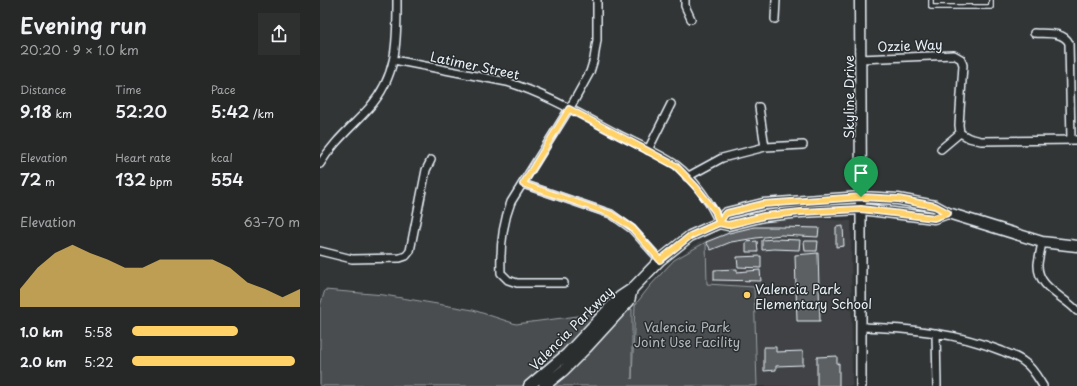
<!DOCTYPE html>
<html lang="en">
<head>
<meta charset="utf-8">
<style>
  body { margin:0; font-family:"Playpen Sans",sans-serif; background:#2e3030; color:#f1f3f6; height:100vh; display:flex; flex-direction:column; font-size:15px; white-space:nowrap }
  * { box-sizing:border-box; margin:0 }
  p { font-size:13px; color:#a4a6a8 }
  .icon { flex:none; width:22px; height:22px; fill:none; stroke:currentColor; stroke-width:2; stroke-linecap:round; stroke-linejoin:round }
  .map { position:relative; flex:1; overflow:hidden }
  .side { display:flex; flex-direction:column; background:#262828; width:320px }
  .side>* { flex:none }
  .pin { position:absolute; display:grid; place-items:center; width:34px; height:34px; color:#fff; margin:-41px -17px; border-radius:50% 50% 50% 0; rotate:-45deg; box-shadow:0 0 4px #0007 }
  .pin .icon { rotate:45deg }
  .round { display:grid; place-items:center; flex:none; width:42px; height:42px; border-radius:0px; background:#2e3030 }
  .overview { display:flex; align-items:center; justify-content:space-between; height:68px; padding:0 20px }
  h1 { font-size:22px; font-weight:600; line-height:30px }
  .figures { display:grid; grid-template-columns:repeat(3,1fr); gap:6px; height:68px; padding:4px 20px }
  .figures div { display:grid; align-content:center }
  .figures b { font-size:17px; font-weight:600 }
  .figures small { font-size:11px; font-weight:400 }
  .figures p { font-size:11px }
  .chart { height:112px; padding:8px 20px }
  .chart p { display:flex; justify-content:space-between }
  .chart svg { width:100%; height:72px; margin-top:4px; fill:#ffd166; opacity:.7 }
  ul { padding:0 20px; list-style:none; font-size:13px }
  li { display:grid; grid-template-columns:64px 48px 1fr; align-items:center; height:30px }
  li i { height:10px; border-radius:5px; background:#ffd166 }
  main { display:flex; flex:1; min-height:0 }
  .map>svg:first-child { display:block }
  .built { fill:#3f4244 }
  .green { fill:#494d4f; stroke:#989fa4 }
  .building { fill:#5c6063; stroke:#e8f1f8 }
  .lines { fill:none; stroke-linecap:round; stroke-linejoin:round }
  .service-casing { stroke:#e8f1f8; stroke-width:6 }
  .minor-casing { stroke:#e8f1f8; stroke-width:10 }
  .tertiary-casing { stroke:#e8f1f8; stroke-width:12 }
  .secondary-casing { stroke:#e8f1f8; stroke-width:13 }
  .service { stroke:#2a2d2e; stroke-width:3.5 }
  .minor { stroke:#2a2d2e; stroke-width:7 }
  .tertiary { stroke:#2a2d2e; stroke-width:9 }
  .secondary { stroke:#2a2d2e; stroke-width:10 }
  .route-casing { stroke:#fff; stroke-width:8 }
  .route { stroke:#ffd166; stroke-width:5 }
  .poi-dot { fill:#ffd166; stroke:#2a2d2e; stroke-width:1.5 }
  .labels { text-anchor:middle; dominant-baseline:central; stroke-width:3; stroke-linejoin:round; paint-order:stroke }
  .street-label { font-size:13px; fill:#e8f1f8; stroke:#2a2d2e }
  .poi-label { font-size:13px; fill:#e8f1f8; stroke:#2a2d2e; text-anchor:start }
  .park-label { font-size:13px; fill:#b0b8bd; stroke:#2a2d2e }
</style>
</head>
<body>
<main>
<section class="side">
<div class="overview"><div><h1>Evening run</h1><p>20:20 · 9 × 1.0 km</p></div><a class="round"><svg class="icon" aria-label="share" viewBox="0 0 24 24"><path d="M12 15V3M7 8l5-5 5 5M5 13v7h14v-7"/></svg></a></div>
<div class="figures">
<div><p>Distance</p><b>9.18<small> km</small></b></div>
<div><p>Time</p><b>52:20</b></div>
<div><p>Pace</p><b>5:42<small> /km</small></b></div>
</div>
<div class="figures">
<div><p>Elevation</p><b>72<small> m</small></b></div>
<div><p>Heart rate</p><b>132<small> bpm</small></b></div>
<div><p>kcal</p><b>554</b></div>
</div>
<div class="chart"><p><span>Elevation</span>63–70 m</p>
<svg viewBox="0 0 160 44" preserveAspectRatio="none"><path d="M0 44V33L10 20L20 11L30 6L40 11L50 15L60 20L70 20L80 15L90 15L100 15L110 15L120 20L130 29L140 33L150 38L160 33V44z"/></svg>
</div>
<ul>
<li><b>1.0 km</b>5:58<i style="width:63%"></i></li>
<li><b>2.0 km</b>5:22<i style="width:97%"></i></li>
</ul>
</section>
<div class="map">
<svg width="757" height="386" viewBox="0 0 757 386">
  <rect width="100%" height="100%" fill="#323536"/>
  <filter id="ink" filterUnits="userSpaceOnUse"><feTurbulence type="fractalNoise" baseFrequency=".025" numOctaves="2"/><feDisplacementMap in="SourceGraphic" scale="8" xChannelSelector="R" yChannelSelector="G"/><feConvolveMatrix kernelMatrix="1 2 1 2 8 2 1 2 1" color-interpolation-filters="sRGB"/></filter>
  <g filter="url(#ink)">
    <path class="built" d="M481,218l50,3 1,165h-220v-77l34,-43 32,-23 47,-18z"/>
    <path class="green" d="M386,242l1,42 47,3 3,99h-437v-80l5,-16 59,5 89,15 43,14 116,-15v70l3,-74 15,-19 24,-26z"/>
    <path class="building" d="M523,226l1,20 -8,1v-20z
      M434,227h25l40,1 -1,9 -37,-2 -25,3 -25,4 -20,8 -5,-8 23,-9z
      M454,239l26,1 -1,10 -25,-1 -12,1v-10z
      M437,241l1,11h-12v-10z
      M484,241h14l-1,10h-12z
      M498,253l2,68h-23l-2,-66z
      M441,256v12l-23,-1 -1,-10z
      M417,269v3l23,-2 1,11 -47,-1v-10z
      M444,347h12v5l27,-1v14l-27,1v4l-12,1z
      M517,356v8l2,-1v23h-22v-29z"/>
    <g class="lines">
      <defs>
        <path id="service" d="M611,0v7h60v-7"/>
        <path id="minor" d="M365,0v6l6,13
          M455,19l1,-19
          M714,33c12,1 29,-2 35,10l2,97
          M540,59l94,-4 7,4 2,6 -4,60 1,8 -19,16
          M74,60l113,22c39,12 76,34 112,53 18,9 41,19 57,30 17,13 36,39 43,58
          M439,107l6,40
          M640,133l9,5 12,3 96,-1
          M328,150l23,-46
          M0,164c13,-22 32,-37 49,-56 29,-33 28,-67 28,-108
          M367,177l35,-19 43,-11 38,-2
          M203,184l88,30 21,15 28,31
          M722,242c-1,7 -3,14 -4,22 -1,24 26,32 39,47
          M0,251l32,8 48,-1 6,-2 4,-5 16,-81 5,-10
          M244,283h-47l-9,-3 -7,-7c-1,-25 1,-48 10,-71l63,-101 16,-29 4,-13 3,-19v-40
          M541,327c48,1 96,6 141,24 7,3 16,6 22,11 8,5 14,16 19,24
          M616,333l1,53"/>
        <path id="tertiary" d="M541,209v177"/>
        <path id="secondary" d="M540,0l1,203
          M399,223l6,-9 2,-1 36,-9 98,-7 37,2 37,7 13,7 94,29 35,4
          M209,386l38,-32 53,-57 12,-8 28,-29 30,-24 29,-13 9,2 36,-9 37,-4 60,-3 73,9 14,-5
          M224,386l20,-16 22,-22 43,-47 3,-12"/>
      </defs>
      <use href="#service" class="service-casing"/>
      <use href="#minor" class="minor-casing"/>
      <use href="#tertiary" class="tertiary-casing"/>
      <use href="#secondary" class="secondary-casing"/>
      <use href="#service" class="service"/>
      <use href="#minor" class="minor"/>
      <use href="#tertiary" class="tertiary"/>
      <use href="#secondary" class="secondary"/>
    </g>
  </g>
  <g class="lines" filter="url(#ink)">
    <defs>
      <path id="route" d="M541,197l-98,7 -36,9 -2,1 -6,9 -4,-12 -19,-24 -20,-21 -107,-57 -46,75 88,30 21,14 28,32 30,-24 29,-13 9,2 36,-9 37,-4 60,-3 73,9 14,-5 -13,-7 -37,-7 -37,-2"/>
    </defs>
    <use href="#route" class="route-casing"/>
    <use href="#route" class="route"/>
  </g>
  <circle class="poi-dot" cx="427" cy="295" r="4"/>
  <g class="labels">
    <g class="street-label">
      <text transform="translate(590 45) rotate(-2)">Ozzie Way</text>
      <text transform="translate(155 65) rotate(12)">Latimer Street</text>
      <text transform="translate(528 97) rotate(-90)">Skyline Drive</text>
      <text transform="translate(251 328) rotate(-45)">Valencia Parkway</text>
    </g>
    <g class="poi-label">
      <text x="435" y="288">Valencia Park<tspan x="435" dy="15">Elementary School</tspan></text>
    </g>
    <g class="park-label">
      <text x="367" y="326">Valencia Park<tspan x="367" dy="15">Joint Use Facility</tspan></text>
    </g>
  </g>
</svg>
<div class="pin" style="left:541px;top:197px;background:#1e9e55"><svg class="icon" aria-label="arrive" viewBox="0 0 24 24"><path d="M6 21V4h12l-3 4 3 4H6"/></svg></div>
</div>
</main>
</body>
</html>
